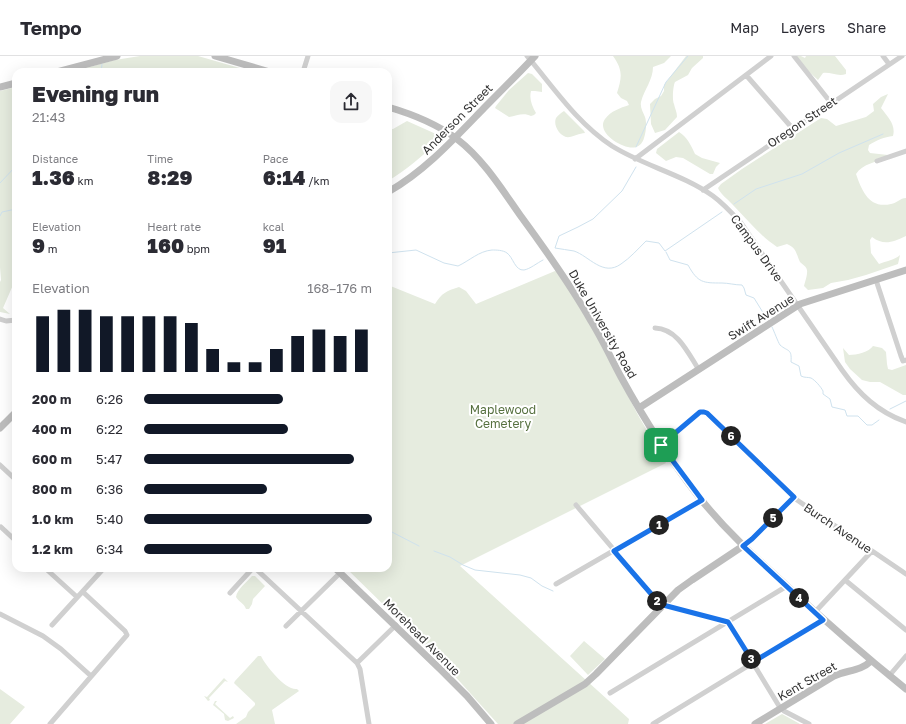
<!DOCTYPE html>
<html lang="en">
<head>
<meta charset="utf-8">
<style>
  body { margin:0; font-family:"Golos Text",sans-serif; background:#f7f7f7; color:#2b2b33; height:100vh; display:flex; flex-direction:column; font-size:15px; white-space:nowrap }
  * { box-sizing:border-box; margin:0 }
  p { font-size:13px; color:#7c7c81 }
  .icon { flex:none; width:22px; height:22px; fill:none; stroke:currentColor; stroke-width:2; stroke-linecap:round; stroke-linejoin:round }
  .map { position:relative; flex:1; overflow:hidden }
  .panel { position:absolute; left:12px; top:12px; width:380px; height:504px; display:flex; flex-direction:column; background:#fff; border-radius:12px; box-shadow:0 4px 16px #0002 }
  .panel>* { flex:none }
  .pin { position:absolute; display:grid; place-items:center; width:34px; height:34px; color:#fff; margin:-17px; border-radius:8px; box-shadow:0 2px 6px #0006 }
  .km { position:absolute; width:20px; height:20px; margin:-10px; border-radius:50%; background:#222; color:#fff; font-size:11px; line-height:20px; text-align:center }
  .round { display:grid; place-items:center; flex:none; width:42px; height:42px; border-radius:12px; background:#f7f7f7 }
  .summary { display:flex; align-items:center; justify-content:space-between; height:68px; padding:0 20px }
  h1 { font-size:22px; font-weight:800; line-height:30px }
  .metrics { display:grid; grid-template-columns:repeat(3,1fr); gap:6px; height:68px; padding:4px 20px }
  .metrics div { display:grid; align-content:center }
  .metrics b { font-size:20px; font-weight:800 }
  .metrics small { font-size:11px; font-weight:400 }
  .metrics p { font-size:11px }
  .chart { height:112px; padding:8px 20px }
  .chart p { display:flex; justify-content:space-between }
  .chart svg { width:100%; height:72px; margin-top:4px; stroke:#111827; stroke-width:6 }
  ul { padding:0 20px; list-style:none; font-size:13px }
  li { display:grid; grid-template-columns:64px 48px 1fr; align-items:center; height:30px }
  li i { height:10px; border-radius:5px; background:#111827 }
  header { display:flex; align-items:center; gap:24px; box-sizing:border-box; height:56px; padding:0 20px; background:#fff; border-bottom:1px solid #e1e1e2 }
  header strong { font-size:19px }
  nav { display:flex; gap:22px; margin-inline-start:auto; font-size:14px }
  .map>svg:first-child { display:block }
  .green { fill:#e6ecdf }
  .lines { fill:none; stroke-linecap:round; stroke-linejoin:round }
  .stream { stroke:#cfe2ee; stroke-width:1 }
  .street { stroke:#d0d0d0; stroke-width:5 }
  .secondary { stroke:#bdbdbd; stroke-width:7 }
  .route-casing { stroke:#fff; stroke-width:8 }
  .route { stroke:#1a73e8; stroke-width:5 }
  .labels { text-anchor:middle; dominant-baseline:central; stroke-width:4; stroke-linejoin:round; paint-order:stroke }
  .street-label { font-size:12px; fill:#333; stroke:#fff }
  .park-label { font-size:12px; fill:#56703f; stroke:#fff }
</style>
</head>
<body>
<header>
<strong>Tempo</strong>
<nav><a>Map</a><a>Layers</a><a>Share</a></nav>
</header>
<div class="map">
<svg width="906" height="668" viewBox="0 0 906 668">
  <rect width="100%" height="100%" fill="#fff"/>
  <path class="green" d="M140,0h58l52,15 -179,1 44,-12z
    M613,0h58l-7,7 -11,4c0,13 -9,23 -12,35 -1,6 2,10 4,15 2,6 1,15 -1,21 -1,4 -4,8 -8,9 -11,4 -41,-14 -31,-28 6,-8 15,-11 24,-14l-2,-4 -6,-3 -4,-5c5,-16 6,-23 -4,-37z
    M686,0h17v2l-11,10 -4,7 -13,7c-2,4 -3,18 -1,22 1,5 3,8 3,13l-12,13 -10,3 -4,-9 -1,-20 5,-5 6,-3 3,-5v-6z
    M796,0h5l4,2 1,-2h29l11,14v4c-8,3 -15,-2 -23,-1l-5,7 -13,-12z
    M528,17l4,1 10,10v8l-7,-1h-4c-2,8 1,15 5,22l-2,2 -3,1c-8,-4 -14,0 -22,1l-14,-9 1,-2 13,-16z
    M16,31v189h-3v9l-10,23 7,6 -10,-2v-30l1,-2 -1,-13v-176z
    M888,38l-7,14c7,9 15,17 12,28 -9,1 -16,4 -24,9l-1,5 2,3 18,2v3c-10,3 -26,6 -32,16 6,17 13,35 35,30 6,-1 9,-6 15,-6v38c-13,6 -22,10 -34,1l-2,3 1,13 8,11c7,-3 16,-4 21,-9l-2,9 -32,11 -18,5 -17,3 -8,5 -15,2 -4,-4c1,-4 3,-10 3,-13 1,-6 -4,-8 -7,-11 -4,-8 -3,-14 -13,-18l-10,3c-18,-12 -30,-28 -45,-43 -5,-6 -11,-9 -14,-16l3,-4 21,-15 79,-51 6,1 9,7 30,-9 8,-6 -1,-7 8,-7z
    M564,55l20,20 1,2c-6,0 -13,5 -19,4 -7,-2 -13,-12 -10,-19 2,-3 5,-5 8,-7z
    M407,65l29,13 2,7c-15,15 -32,29 -50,40v-52h5z
    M679,76c8,5 12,13 16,22l7,4 18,5 -4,4 -3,7h-3l-27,-16 -7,-1 -10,4 -10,-8 1,-4z
    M555,215l3,1 32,51 48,92 28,48 -206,103 169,153 -1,5h-130l-55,-61 -97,-95h42v-283l47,19c7,-11 11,-13 24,-17l7,4 10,13z
    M873,290l9,2 4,4 1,12 1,5 4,1 14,-5v30h-3l-23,-13h-10l-8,-2 -12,-11 -5,-7 -2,-14 6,7c8,0 20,-3 24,-9z
    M252,520h3l10,10 -12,13 -1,5 -3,5h-3c-2,-6 -7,-7 -10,-12 1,-8 11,-15 16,-21z
    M584,585l21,18 -17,16 -18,-19z
    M258,600h3c4,9 25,35 36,33l2,2 -27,19 3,14h-39l10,-7 2,-5 7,-7v-2l-19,-18 -2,-2 1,-2z
    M224,622l4,4 -3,-1 -16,17 1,2 -2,1 -4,-5 3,1z
    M0,633l25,18 -15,17h-10z
    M215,645h2l-2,3 15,14 3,-2 1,2 -6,3 -3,-1 -1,-6 -11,-9z
    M782,658l18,10h-35z"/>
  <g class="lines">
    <path class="stream" d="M101,16l1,-8
      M636,91l30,-65 22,-26
      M636,111l-14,24 -29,28 -15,8 -19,9 -4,12c6,1 13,2 19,3 15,5 29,26 47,13 9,-6 17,-15 25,-23l13,2 6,8 57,-39
      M0,127l16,-17
      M734,148l22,-15 46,-15 37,-21 44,-19
      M0,160l2,-4 14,-3
      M666,196l4,8 18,5c10,18 15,18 34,18 6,0 13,2 20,2l2,3 2,7 8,3 13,21
      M388,197l28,-3 28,13 14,3c11,-5 21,-15 34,-16 4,0 11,0 15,3 6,4 8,18 17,17 6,-1 13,-7 19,-10
      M772,271c2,4 6,15 8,18 8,7 12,3 11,17l8,4 2,10c4,2 7,1 10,2 4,2 10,9 12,13v3l7,5 2,8 13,3 2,6h11l9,9h5l7,-5
      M890,353l16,-8
      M388,474l31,16
      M434,495l16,6 13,8 12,5 45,5 11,3 11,8 11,5"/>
    <path class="street" d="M527,0c27,32 50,67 85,90 32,20 70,28 101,50 11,8 19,17 28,27l101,147c17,24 36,42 64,52
      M794,0l37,47
      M883,0l6,8
      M303,16l5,-16
      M746,19l47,54
      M635,103l136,-103
      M877,105l29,-10
      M703,134l199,-134
      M876,224l25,76 2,5 3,-1
      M0,263l6,2 10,-1
      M655,272c23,1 33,25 44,42
      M661,389l39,-33h4l93,88 109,74
      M0,409l16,15
      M576,449l83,98 4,2 65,17 51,84 5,5 25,13
      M1,471l15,14
      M743,490l9,-7 42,-42
      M45,512l32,29
      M255,512l102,95 3,6 9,55
      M845,524l61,50
      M556,528l145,-84
      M230,537l23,-25
      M815,556l57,-61
      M0,558l43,22 18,13 30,27
      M52,569l52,-57
      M286,570l54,-53
      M357,607l39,-38
      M889,620l17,-20
      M610,637l177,-107
      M50,668l77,-89 -2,-4 -42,-39
      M653,668l170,-104"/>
    <path class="secondary" d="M215,0l55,16
      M57,16l60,-16
      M0,31l16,-4
      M388,51c24,7 49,17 69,32 26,20 44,49 63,76 25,34 50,69 71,106 11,18 20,37 30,56 23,42 49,83 78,120 27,34 55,59 87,88 39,36 79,71 120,104
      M388,136c37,-21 66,-53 96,-84 17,-17 34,-34 51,-52
      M639,352l161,-104 106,-34
      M0,372l16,-16
      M335,512l106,102 26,26 24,28
      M517,668l68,-40 11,-10 82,-84 14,-10 51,-34
      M755,668l79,-48c13,-6 27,-5 37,-15"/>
  </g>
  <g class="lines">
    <defs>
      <path id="route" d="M700,356h4l3,1 87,84 -42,42 -9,7 80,74 -70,42 -25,-40 -65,-17 -4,-2 -45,-52 88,-51 -41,-55z"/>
    </defs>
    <use href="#route" class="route-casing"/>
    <use href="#route" class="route"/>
  </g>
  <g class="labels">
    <g class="street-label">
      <text transform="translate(457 63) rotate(-45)">Anderson Street</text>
      <text transform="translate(802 66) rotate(-34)">Oregon Street</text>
      <text transform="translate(757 192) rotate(54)">Campus Drive</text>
      <text transform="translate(761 261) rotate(-32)">Swift Avenue</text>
      <text transform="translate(603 268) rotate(60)">Duke University Road</text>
      <text transform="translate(838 472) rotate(34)">Burch Avenue</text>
      <text transform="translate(422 581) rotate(45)">Morehead Avenue</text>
      <text transform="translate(807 625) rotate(-30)">Kent Street</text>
    </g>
    <g class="park-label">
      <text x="503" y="353">Maplewood<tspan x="503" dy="14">Cemetery</tspan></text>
    </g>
  </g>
</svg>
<div class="pin" style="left:661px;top:389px;background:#1e9e55"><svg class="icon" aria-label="arrive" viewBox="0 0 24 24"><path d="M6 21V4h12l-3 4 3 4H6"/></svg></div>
<b class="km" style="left:659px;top:469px">1</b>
<b class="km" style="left:657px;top:545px">2</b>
<b class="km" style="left:751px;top:603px">3</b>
<b class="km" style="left:799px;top:542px">4</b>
<b class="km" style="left:773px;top:462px">5</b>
<b class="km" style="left:731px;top:380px">6</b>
<section class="panel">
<div class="summary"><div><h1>Evening run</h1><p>21:43</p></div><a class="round"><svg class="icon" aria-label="share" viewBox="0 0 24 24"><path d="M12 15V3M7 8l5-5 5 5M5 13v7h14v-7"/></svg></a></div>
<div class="metrics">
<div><p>Distance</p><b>1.36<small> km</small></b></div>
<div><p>Time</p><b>8:29</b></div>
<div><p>Pace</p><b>6:14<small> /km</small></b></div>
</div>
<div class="metrics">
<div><p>Elevation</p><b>9<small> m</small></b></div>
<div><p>Heart rate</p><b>160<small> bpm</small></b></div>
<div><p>kcal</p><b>91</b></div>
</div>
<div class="chart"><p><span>Elevation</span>168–176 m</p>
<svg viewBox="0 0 160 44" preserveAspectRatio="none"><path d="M5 44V10M15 44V6M25 44V6M35 44V10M45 44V10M55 44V10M65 44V10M75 44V14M85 44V30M95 44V38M105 44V38M115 44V30M125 44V22M135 44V18M145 44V22M155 44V18"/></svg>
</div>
<ul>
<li><b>200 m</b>6:26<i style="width:61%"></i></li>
<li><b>400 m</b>6:22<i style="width:63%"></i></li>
<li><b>600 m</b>5:47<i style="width:92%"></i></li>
<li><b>800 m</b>6:36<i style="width:54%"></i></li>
<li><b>1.0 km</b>5:40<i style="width:100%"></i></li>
<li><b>1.2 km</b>6:34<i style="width:56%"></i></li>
</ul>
</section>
</div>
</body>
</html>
